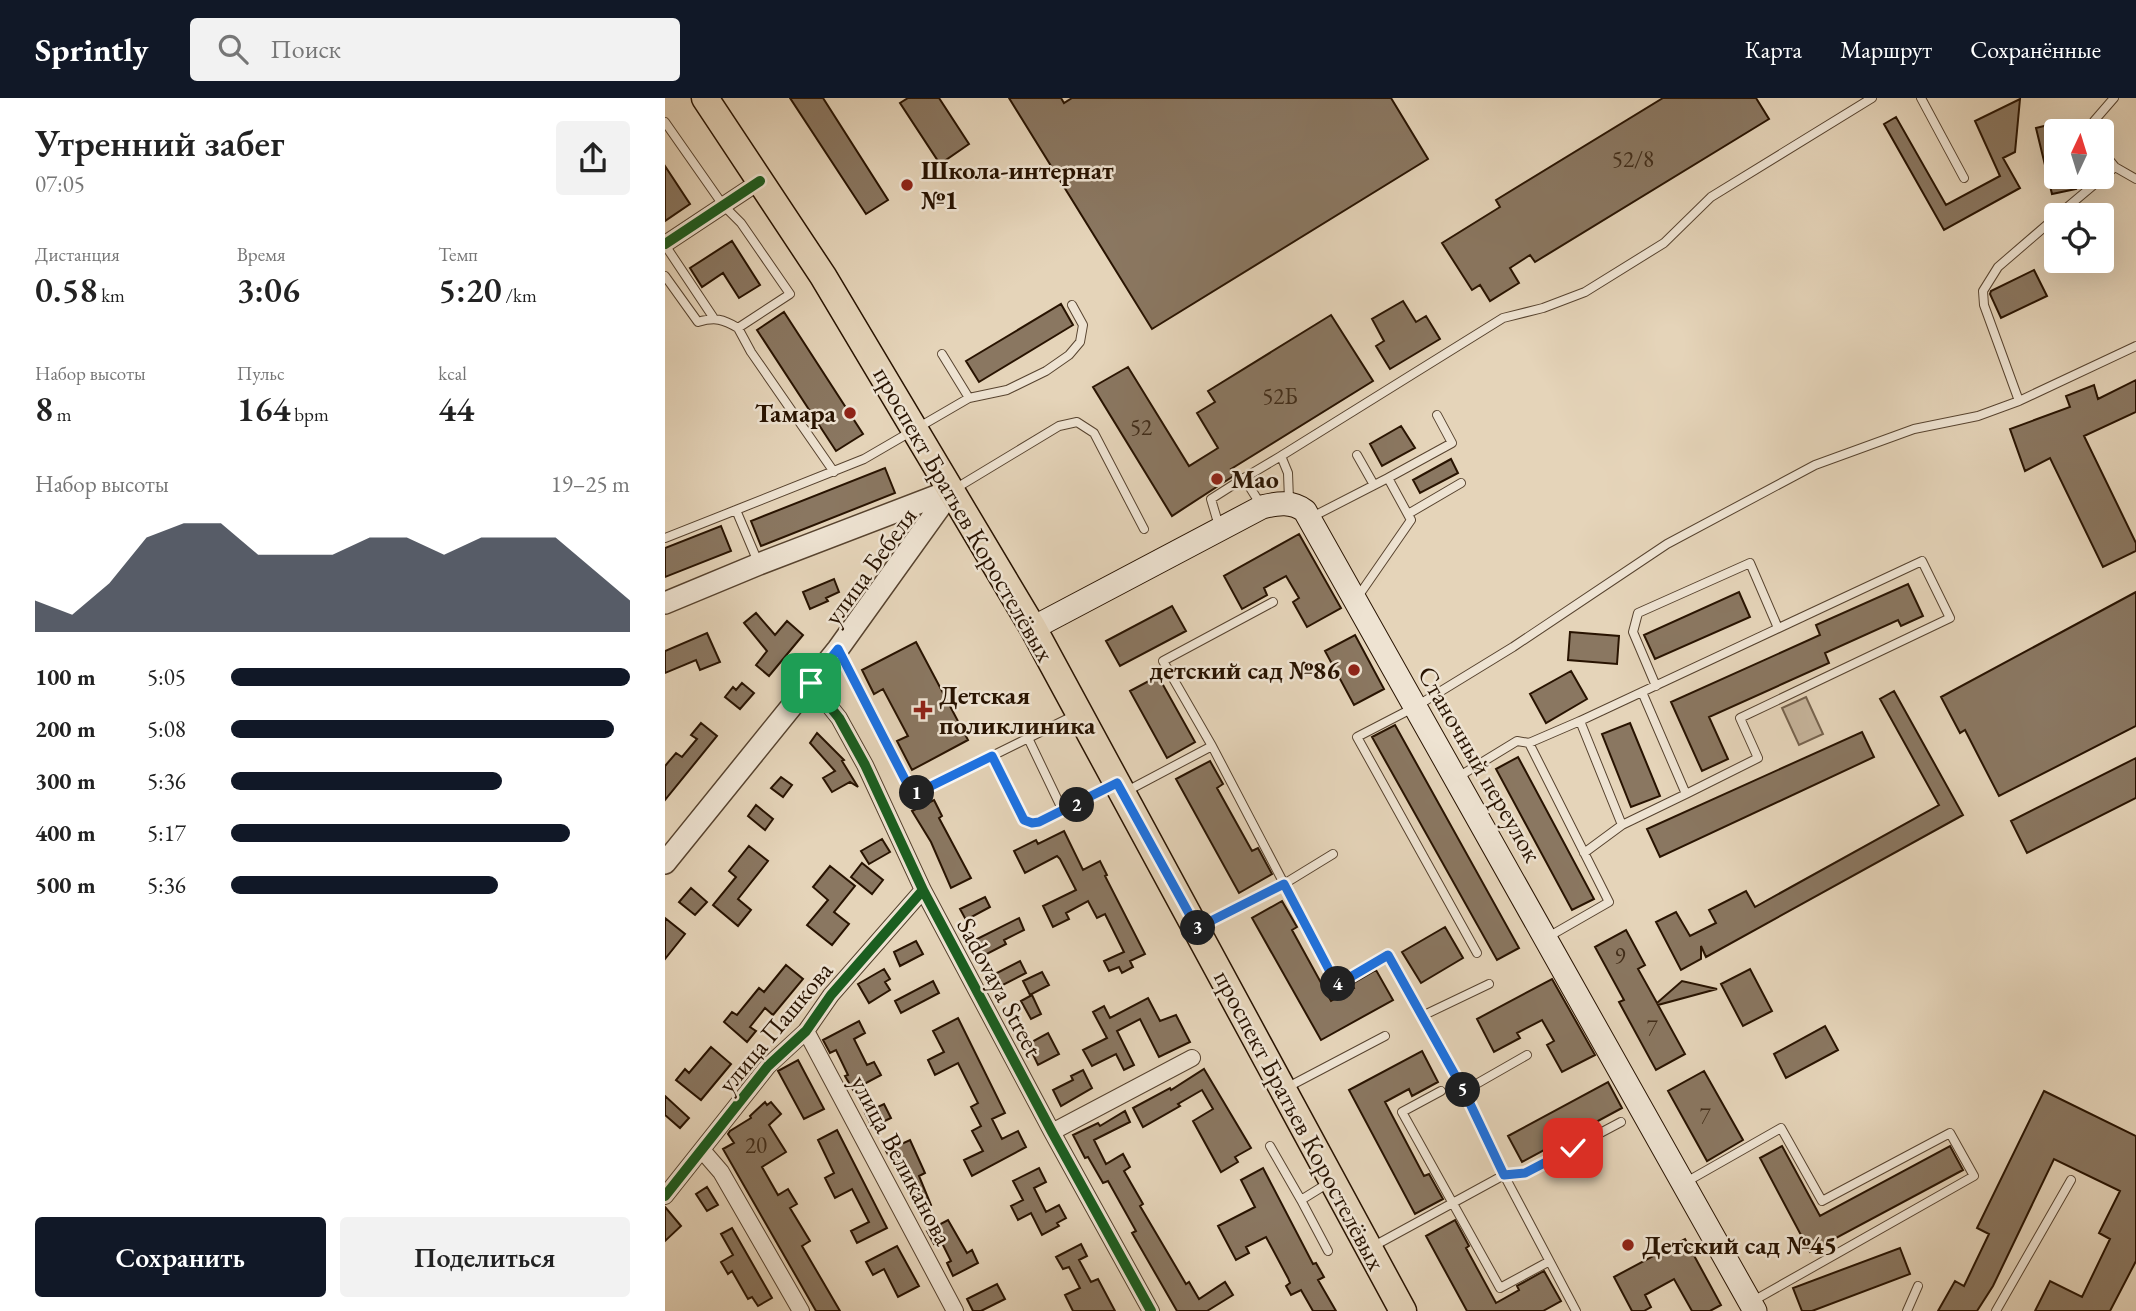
<!DOCTYPE html>
<html lang="ru">
<head>
<meta charset="utf-8">
<style>
  body { margin:0; font-family:"EB Garamond",serif; background:#f2f2f2; color:#222; height:100vh; display:flex; flex-direction:column; font-size:26px; white-space:nowrap }
  * { box-sizing:border-box; margin:0 }
  p { font-size:23px; color:#767676 }
  .icon { flex:none; width:38px; height:38px; fill:none; stroke:currentColor; stroke-width:2; stroke-linecap:round; stroke-linejoin:round }
  .map { position:relative; flex:1; overflow:hidden }
  .side { display:flex; flex-direction:column; background:#fff; width:665px }
  .side>* { flex:none }
  .needle { width:46px; rotate:4deg }
  .fabs { position:absolute; left:1379px; top:21px; display:grid; gap:14px }
  .fabs a { display:grid; place-items:center; width:70px; height:70px; border-radius:7px; background:#fff; box-shadow:0 7px 28px #0002; font-size:35px }
  .pin { position:absolute; display:grid; place-items:center; width:60px; height:60px; color:#fff; margin:-30px; border-radius:14px; box-shadow:0 4px 10px #0006 }
  .km { position:absolute; width:35px; height:35px; margin:-18px; border-radius:50%; background:#222; color:#fff; font-size:19px; line-height:35px; text-align:center }
  .round { display:grid; place-items:center; flex:none; width:74px; height:74px; border-radius:7px; background:#f2f2f2 }
  .summary { display:flex; align-items:center; justify-content:space-between; height:119px; padding:0 35px }
  h1 { font-size:38px; font-weight:600; line-height:52px }
  .stats { display:grid; grid-template-columns:repeat(3,1fr); gap:10px; height:119px; padding:7px 35px }
  .stats div { display:grid; align-content:center }
  .stats b { font-size:35px; font-weight:600 }
  .stats small { font-size:19px; font-weight:400 }
  .stats p { font-size:19px }
  .chart { height:196px; padding:14px 35px }
  .chart p { display:flex; justify-content:space-between }
  .chart svg { width:100%; height:126px; margin-top:7px; fill:#111827; opacity:.7 }
  .primary-button { display:flex; gap:14px; margin-top:auto; padding:14px 35px }
  .primary-button a { flex:1; height:80px; border-radius:7px; background:#111827; color:#fff; font-size:28px; font-weight:600; line-height:80px; text-align:center }
  .primary-button a+a { background:#f2f2f2; color:#222 }
  ul { padding:0 35px; list-style:none; font-size:23px }
  li { display:grid; grid-template-columns:112px 84px 1fr; align-items:center; height:52px }
  li i { height:18px; border-radius:9px; background:#111827 }
  header { display:flex; align-items:center; gap:42px; box-sizing:border-box; height:98px; padding:0 35px; background:#111827; color:#fff }
  header strong { font-size:33px }
  nav { display:flex; gap:38px; margin-inline-start:auto; font-size:24px }
  .search { width:490px; height:63px; background:#f2f2f2; display:flex; align-items:center; gap:18px; box-sizing:border-box; padding:0 24px; border-radius:7px; color:#767676; font-size:26px }
  main { display:flex; flex:1; min-height:0 }
  .map>svg:first-child { display:block }
  .green { fill:#c5b39a; stroke:#76634e; stroke-width:2 }
  .building { fill:#8a7761; stroke:#281301; stroke-width:2 }
  .lines { fill:none; stroke-linecap:round; stroke-linejoin:round }
  .service-casing { stroke:#57432f; stroke-width:10 }
  .minor-casing { stroke:#57432f; stroke-width:18 }
  .tertiary-casing { stroke:#57432f; stroke-width:24 }
  .secondary-casing { stroke:#281301; stroke-width:25 }
  .primary-casing { stroke:#281301; stroke-width:29 }
  .service { stroke:#eee3d2; stroke-width:8 }
  .minor { stroke:#eee3d2; stroke-width:16 }
  .tertiary { stroke:#eee3d2; stroke-width:21 }
  .secondary { stroke:#eee3d2; stroke-width:23 }
  .primary { stroke:#e5d4b9; stroke-width:26 }
  .cycleway-casing { stroke:#eee3d2; stroke-width:15 }
  .cycleway { stroke:#1b5e20; stroke-width:10 }
  .route-casing { stroke:#fff; stroke-width:14 }
  .route { stroke:#1a73e8; stroke-width:9 }
  .poi-dot { fill:#8f2418; stroke:#eee3d2; stroke-width:2.5 }
  .labels { text-anchor:middle; dominant-baseline:central; stroke-width:5; stroke-linejoin:round; paint-order:stroke }
  .number-label { font-size:23px; fill:#402c19 }
  .poi-label { font-size:26px; font-weight:bold; fill:#281301; stroke:#eee3d2; text-anchor:start }
  .street-label { font-size:26px; fill:#281301; stroke:#eee3d2 }
</style>
</head>
<body>
<header>
<strong>Sprintly</strong>
<div class="search"><svg class="icon" aria-label="search" viewBox="0 0 24 24"><circle cx="10" cy="10" r="6"/><path d="M15 15l6 6"/></svg>Поиск</div>
<nav><a>Карта</a><a>Маршрут</a><a>Сохранённые</a></nav>
</header>
<main>
<section class="side">
<div class="summary"><div><h1>Утренний забег</h1><p>07:05</p></div><a class="round"><svg class="icon" aria-label="share" viewBox="0 0 24 24"><path d="M12 15V3M7 8l5-5 5 5M5 13v7h14v-7"/></svg></a></div>
<div class="stats">
<div><p>Дистанция</p><b>0.58<small> km</small></b></div>
<div><p>Время</p><b>3:06</b></div>
<div><p>Темп</p><b>5:20<small> /km</small></b></div>
</div>
<div class="stats">
<div><p>Набор высоты</p><b>8<small> m</small></b></div>
<div><p>Пульс</p><b>164<small> bpm</small></b></div>
<div><p>kcal</p><b>44</b></div>
</div>
<div class="chart"><p><span>Набор высоты</span>19–25 m</p>
<svg viewBox="0 0 160 44" preserveAspectRatio="none"><path d="M0 44V33L10 38L20 27L30 11L40 6L50 6L60 17L70 17L80 17L90 11L100 11L110 17L120 11L130 11L140 11L150 22L160 33V44z"/></svg>
</div>
<ul>
<li><b>100 m</b>5:05<i style="width:100%"></i></li>
<li><b>200 m</b>5:08<i style="width:96%"></i></li>
<li><b>300 m</b>5:36<i style="width:68%"></i></li>
<li><b>400 m</b>5:17<i style="width:85%"></i></li>
<li><b>500 m</b>5:36<i style="width:67%"></i></li>
</ul>
<div class="primary-button"><a>Сохранить</a><a>Поделиться</a></div>
</section>
<div class="map">
<svg width="1471" height="1213" viewBox="0 0 1471 1213">
  <rect width="100%" height="100%" fill="#e5d4b9"/>
  <filter id="stains"><feTurbulence type="fractalNoise" baseFrequency=".00286" numOctaves="4"/><feColorMatrix values="0 0 0 0 .2 0 0 0 0 .09 0 0 0 0 .02 0 0 0 .5 -.17"/></filter>
  <radialGradient id="worn" r=".72"><stop offset=".6" stop-color="#630" stop-opacity="0"/><stop offset="1" stop-color="#630" stop-opacity=".3"/></radialGradient>
  <path class="green" d="M1141,599l17,37 -24,11 -17,-37z"/>
  <path class="building" d="M125,0h33l65,102 -22,14z
    M243,0h31l30,46 -29,20 -40,-61z
    M344,0h52l3,5 8,-5h319l37,61 -276,170z
    M998,0h93l13,21 -234,143 -5,-7 -20,13 9,15 -29,18 -10,-16 -8,5 -30,-47 58,-36 -4,-7z
    M1355,1l-5,53 -12,6 17,30 -76,42 -60,-106 12,-7 50,88 54,-29 -25,-55z
    M1391,25v54h18l2,12 -24,5 -16,-66z
    M0,68l25,38 -25,17z
    M67,143l28,44 -21,13 -16,-25 -21,14 -12,-19z
    M1369,172l13,26 -46,22 -11,-24 1,-3z
    M738,203l13,21 10,-6 14,23 -50,30 -14,-23 8,-5 -12,-22z
    M396,206l12,21 -94,57 -13,-21z
    M119,214l79,122 -27,17 -79,-121z
    M666,217l42,66 -142,88 4,6 -63,41 -79,-129 35,-20 61,99 29,-18 -21,-35 18,-11 -7,-11z
    M1471,282v32l-52,24 52,107v8l-33,16 -53,-109 -25,13 -15,-42 60,-22 -4,-11 28,-11 4,14z
    M736,328l14,22 -33,18 -12,-22z
    M786,361l7,14 -38,20 -7,-13z
    M220,370l10,25 -134,53 -10,-25z
    M56,428l10,25 -66,26v-29z
    M634,436l42,74 -34,19 -14,-25 6,-4 -13,-22 -22,12 3,7 -25,14 -18,-33z
    M169,481l5,13 -13,6 2,3 -18,8 -7,-17z
    M1243,486l15,32 -22,10 -3,-6 -73,33 4,10 -120,54 19,42 -26,12 -31,-69 149,-67 -4,-10z
    M1074,494l11,25 -95,42 -11,-24z
    M1471,494v134l-137,70 -34,-66 -5,3 -19,-36z
    M507,508l14,25 -66,35 -14,-25z
    M91,515l19,22 12,-14 16,14 -34,41 -13,-11 11,-14 -23,-28z
    M905,534l49,4 -2,28 -49,-4z
    M42,535l13,29 -20,8 -4,-10 -31,13v-22z
    M690,537l29,54 -30,16 -29,-54z
    M251,544l52,98 -56,30 -15,-29 11,-5 -25,-47 -9,5 -12,-24z
    M906,573l16,28 -41,24 -16,-29z
    M493,578l37,66 -28,16 -37,-67z
    M77,585l12,10 -14,16 -15,-12 8,-10 3,3z
    M1229,593l69,124 -257,142 -5,-11v13l-20,11 -25,-48 20,-10 14,24 26,-13 -7,-13 37,-19 9,16 184,-102 -59,-106z
    M36,625l16,13 -52,64v-34l11,-13 6,4 15,-18 -6,-4z
    M965,625l30,73 -29,11 -29,-73z
    M730,627l124,223 -22,12 -125,-223z
    M1197,634l12,25 -214,100 -13,-28z
    M152,635l27,27 -2,1 16,26 -8,-5 -18,10 -9,-14 12,-7 -25,-28z
    M853,659l76,142 -22,11 -76,-141z
    M1471,660v40l-109,55 -16,-32z
    M545,663l13,23 -6,4 35,63 6,-3 14,26 -33,19 -63,-114z
    M116,679l11,8 -9,12 -12,-9z
    M269,702l8,16 -3,2 32,60 -20,10 -20,-46 -19,-31z
    M91,707l17,14 -8,11 -17,-14z
    M399,733l19,39 17,-9 7,14 -2,1 40,78 -15,7 3,6 -11,6 -3,-6 -10,4 -5,-10 20,-9 -19,-38 -8,4 -9,-17 -22,12 3,6 -16,8 -10,-21 33,-16 -16,-31 -3,-3 -32,17 -11,-22 22,-11 2,4z
    M217,741l8,13 -21,12 -8,-13z
    M84,748l19,15 -30,38 13,11 -13,16 -25,-21 23,-28 -7,-6z
    M197,765l21,17 -11,14 -21,-17z
    M165,768l25,20 -21,26 15,12 -17,21 -25,-20 21,-25 -15,-13z
    M26,790l16,14 -12,13 -16,-13z
    M320,799l5,10 -24,13 -6,-11z
    M617,803l15,26 -5,3 39,71 23,-13 -2,-4 24,-14 17,30 -72,40 -69,-122z
    M0,820l20,16 -20,25z
    M354,820l5,12 -20,10 2,4 -23,12 -8,-16z
    M780,829l18,31 -42,25 -19,-31z
    M961,832l19,35 -7,4 19,34 25,-22 35,8 -59,16 27,49 -29,16 -37,-68 5,-2 -29,-53z
    M251,843l7,13 -23,12 -6,-14z
    M355,863l6,12 -27,14 -6,-12z
    M121,867l17,14 -30,36 -8,-7 -15,19 6,4 -9,11 -23,-20 8,-10 5,3 22,-27 5,4z
    M219,871l6,10 -5,3 5,8 -21,13 -11,-19z
    M1085,871l22,42 -29,15 -22,-42z
    M377,874l7,13 -19,10 -7,-14z
    M887,881l43,76 -33,17 -15,-27 7,-4 -12,-21 -25,13 3,5 -26,14 -17,-33z
    M268,883l6,12 -38,20 -6,-12z
    M367,897l9,19 -10,5 -10,-18z
    M483,900l12,23 16,-6 14,27 -31,15 -19,-38 -23,12 17,34 -10,5 -8,-16 -24,12 -9,-16 24,-12 -14,-26 11,-6 6,12z
    M293,920l47,95 -13,6 10,20 16,-8 8,16 -54,29 -8,-16 19,-9 -11,-20 9,-5 -10,-19 7,-4 -20,-40 -23,12 -7,-15 16,-8 -11,-21z
    M194,923l6,12 -11,6 13,26 7,-3 7,13 -28,15 -8,-14 3,-1 -12,-25 -6,3 -7,-13z
    M1160,928l13,24 -52,28 -12,-24z
    M383,935l11,21 -21,11 -10,-21z
    M46,949l20,17 -30,36 -25,-20 9,-11 4,4z
    M757,953l16,31 -26,14 -3,-7 -24,13 39,74 5,-2 14,25 -28,15 -66,-124z
    M133,962l26,49 -20,10 -26,-48z
    M539,971l47,79 -16,9 3,5 -17,10 -28,-51 20,-12 -11,-19 -24,14 2,2 -37,21 -10,-19 37,-20 1,2z
    M418,972l9,18 -31,18 -8,-16 20,-10 -2,-4z
    M1039,973l39,69 -36,21 -39,-70z
    M943,984l14,26 -100,54 -14,-26z
    M1379,993l92,45v125l-26,50h-75l15,-30 32,16 28,-58 -11,-6 21,-42 -66,-32 -61,127 -16,25h-39l17,-30 9,5 25,-52 -12,-6z
    M0,998l24,22 -9,10 -15,-13z
    M100,1004l2,3 4,-3 10,12 -12,11 17,27 -24,15 16,28 10,-6 9,15 -7,4 20,33 -8,5 38,65h-24l-93,-162 11,-6 -6,-9 2,-3 21,-13 -1,-2z
    M219,1006l7,14 -19,9 -7,-14z
    M460,1013l5,11 -36,18 12,24 17,-10 7,13 -6,4 19,33 -3,2 46,78 3,-2 10,17 26,-17 8,13 -26,16h-30l-45,-78 4,-2 -28,-50 -5,2 -15,-26 -3,1 -12,-23 25,-12 2,3z
    M172,1032l50,98 -30,15 -6,-12 18,-9 -17,-33 -17,9 -10,-20 9,-5 -16,-33z
    M245,1042l15,33 -6,3 12,29 -12,6 -33,-60z
    M1117,1048l38,70 130,-70 13,24 -153,82 -50,-94z
    M374,1070l7,14 -12,6 12,24 13,-7 7,13 -9,5 2,3 -17,9 -11,-22 -13,7 -7,-14 12,-6 -10,-19z
    M598,1070l50,96 3,-1 8,14 -6,3 18,31h-23l-12,-21 -10,5 -5,-9 4,-3 -2,-5 -22,-41 -20,10 3,6 -13,7 -18,-34 37,-19 -14,-27z
    M42,1089l11,18 -11,6 -11,-17z
    M0,1109l16,19 -16,15z
    M283,1122l19,33 5,-3 6,13 -25,13 -6,-13 4,-2 -10,-20 -7,3 -7,-13z
    M790,1122l14,26 -3,2 30,55 23,-13 -2,-4 27,-15 17,30 -18,10h-76l-41,-75z
    M67,1130l40,70 -14,8 -6,-9 -4,2 -16,-28 -4,3 -7,-12 12,-7 -12,-21z
    M1020,1141l36,66 -11,6h-18l-18,-32 -29,16 6,12 -7,4h-12l-18,-34z
    M416,1146l6,12 -8,4 12,22 7,-3 17,32h-42l-8,-16 15,-7 -11,-21 -6,2 -7,-12z
    M232,1148l22,40 -21,11 -14,-28 -11,6 -7,-13z
    M1235,1150l10,26 -98,37h-10l-9,-23z
    M332,1186l8,15 -24,12h-8l-6,-12z"/>
  <g class="lines">
    <defs>
      <path id="service" d="M1256,0l43,80
        M0,24l58,83 18,18 49,71 -52,34c-15,-9 -23,-11 -40,-6l-33,-46
        M1425,33l4,-10 20,-23
        M1437,53l13,16 21,12
        M1393,117l57,-48
        M0,147l48,72
        M73,230l13,24 83,120
        M277,256l27,44
        M1354,303l117,-55
        M692,357l17,30
        M579,380l37,-22
        M723,380l64,-35 -15,-28
        M288,392l106,-64 18,-4 17,11 50,96
        M624,402l-1,-27 -7,-17 222,-138 40,-10 42,-16 79,-49 47,-46 161,-99
        M743,416l53,-31
        M647,419l76,-39 23,42 -54,78
        M554,428l-8,-27 33,-21 17,27
        M0,440l71,-28
        M93,464l-22,-52 128,-51 105,-61 38,-8 39,-19 23,-16 11,-13 3,-17 -11,-20
        M608,504l-110,59 49,85 125,239 51,-30 76,136 40,84 -132,72
        M175,554l73,143 164,-81
        M991,588l-23,-54 5,-19 112,-50 28,65
        M915,623l42,104
        M363,640l35,73
        M864,645l80,159 -61,35
        M327,658l32,63 8,4 7,-1 76,-37
        M793,679l59,-36 12,2 51,-22 342,-160 28,57 -210,100 18,40 -72,36
        M460,694l87,-46
        M919,755l38,-28 64,-31 -44,-102
        M535,828l84,-42 49,-30
        M812,855l-120,-216 58,-30 98,-60 154,-103 148,-79 99,-36 64,-13 41,-15 -35,-96 -1,-14 15,-24 58,-50
        M757,918l67,-32
        M621,990l99,-52
        M776,993l-39,21 98,176 48,-26
        M799,993l63,-36
        M605,1048l31,54 29,-18
        M1021,1084l95,-54 41,73 128,-68 24,43 -221,125
        M636,1102l27,51
        M911,1213l-72,-136 21,-2 96,-51
        M1242,1213l11,-25
        M1331,1213l75,-131"/>
      <path id="minor" d="M0,146l95,-63
        M146,585l28,35 26,47 58,125 129,242 99,179
        M141,933l149,280
        M387,1034l140,-74
        M37,1052l19,22 80,139
        M0,1098l103,-130 38,-35 25,-36 92,-105"/>
      <path id="tertiary" d="M0,505l94,-39 193,-74
        M0,765l173,-214 114,-159"/>
      <path id="secondary" d="M368,530l229,-121c16,-4 30,-6 43,4l450,800"/>
      <path id="primary" d="M40,0l118,178 210,352 370,683"/>
    </defs>
    <use href="#service" class="service-casing"/>
    <use href="#minor" class="minor-casing"/>
    <use href="#tertiary" class="tertiary-casing"/>
    <use href="#secondary" class="secondary-casing"/>
    <use href="#primary" class="primary-casing"/>
    <use href="#service" class="service"/>
    <use href="#minor" class="minor"/>
    <use href="#tertiary" class="tertiary"/>
    <use href="#secondary" class="secondary"/>
    <use href="#primary" class="primary"/>
    <defs>
      <path id="cycleway" d="M0,146l95,-63
        M146,585l28,35 26,47 58,125 129,242 99,179
        M0,1098l103,-130 38,-35 25,-36 92,-105"/>
    </defs>
    <use href="#cycleway" class="cycleway-casing"/>
    <use href="#cycleway" class="cycleway"/>
  </g>
  <g class="lines">
    <defs>
      <path id="route" d="M146,585l27,-34 75,146 79,-39 32,64 8,3 7,-1 78,-39 80,145 87,-44 53,101 51,-30 76,136 40,84 21,-2 48,-25"/>
    </defs>
    <use href="#route" class="route-casing"/>
    <use href="#route" class="route"/>
  </g>
  <g class="poi-dot">
    <circle cx="242" cy="87" r="7"/>
    <circle cx="185" cy="315" r="7"/>
    <circle cx="552" cy="381" r="7"/>
    <circle cx="689" cy="572" r="7"/>
    <path d="M254.5 601.5h7v7h7v7h-7v7h-7v-7h-7v-7h7z"/>
    <circle cx="963" cy="1147" r="7"/>
  </g>
  <g class="labels">
    <g class="number-label">
      <text x="968" y="61">52/8</text>
      <text x="615" y="298">52Б</text>
      <text x="476" y="329">52</text>
      <text x="955" y="858">9</text>
      <text x="987" y="930">7</text>
      <text x="1040" y="1018">7</text>
      <text x="91" y="1047">20</text>
    </g>
    <g class="poi-label">
      <text x="256" y="72">Школа-интернат<tspan x="256" dy="30">№1</tspan></text>
      <text x="171" y="315" text-anchor="end">Тамара</text>
      <text x="566" y="381">Мао</text>
      <text x="675" y="572" text-anchor="end">детский сад №86</text>
      <text x="274" y="597">Детская<tspan x="274" dy="30">поликлиника</tspan></text>
      <text x="977" y="1147">Детский сад №45</text>
    </g>
    <g class="street-label">
      <text transform="translate(299 416) rotate(60)">проспект Братьев Коростелёвых</text>
      <text transform="translate(205 468) rotate(-54)">улица Бебеля</text>
      <text transform="translate(815 666) rotate(60)">Станочный переулок</text>
      <text transform="translate(335 889) rotate(62)">Sadovaya Street</text>
      <text transform="translate(110 929) rotate(-50)">улица Пашкова</text>
      <text transform="translate(635 1022) rotate(62)">проспект Братьев Коростелёвых</text>
      <text transform="translate(237 1062) rotate(62)">улица Великанова</text>
    </g>
  </g>
  <rect width="100%" height="100%" filter="url(#stains)"/>
  <rect width="100%" height="100%" fill="url(#worn)"/>
</svg>
<div class="fabs">
<a><svg class="needle" viewBox="-14 -14 28 28"><path d="M0-13l5 13h-10z" fill="#e53935"/><path d="M0 13l5-13h-10z" fill="#767676"/></svg></a>
<a><svg class="icon" aria-label="locate" viewBox="0 0 24 24"><circle cx="12" cy="12" r="6"/><path d="M12 2v4M12 18v4M2 12h4M18 12h4"/></svg></a>
</div>
<div class="pin" style="left:146px;top:585px;background:#1e9e55"><svg class="icon" aria-label="arrive" viewBox="0 0 24 24"><path d="M6 21V4h12l-3 4 3 4H6"/></svg></div>
<div class="pin" style="left:908px;top:1050px;background:#d93025"><svg class="icon" aria-label="check" viewBox="0 0 24 24"><path d="M5 12l5 5 9-10"/></svg></div>
<b class="km" style="left:252px;top:695px">1</b>
<b class="km" style="left:412px;top:707px">2</b>
<b class="km" style="left:533px;top:830px">3</b>
<b class="km" style="left:673px;top:886px">4</b>
<b class="km" style="left:798px;top:992px">5</b>
</div>
</main>
</body>
</html>
